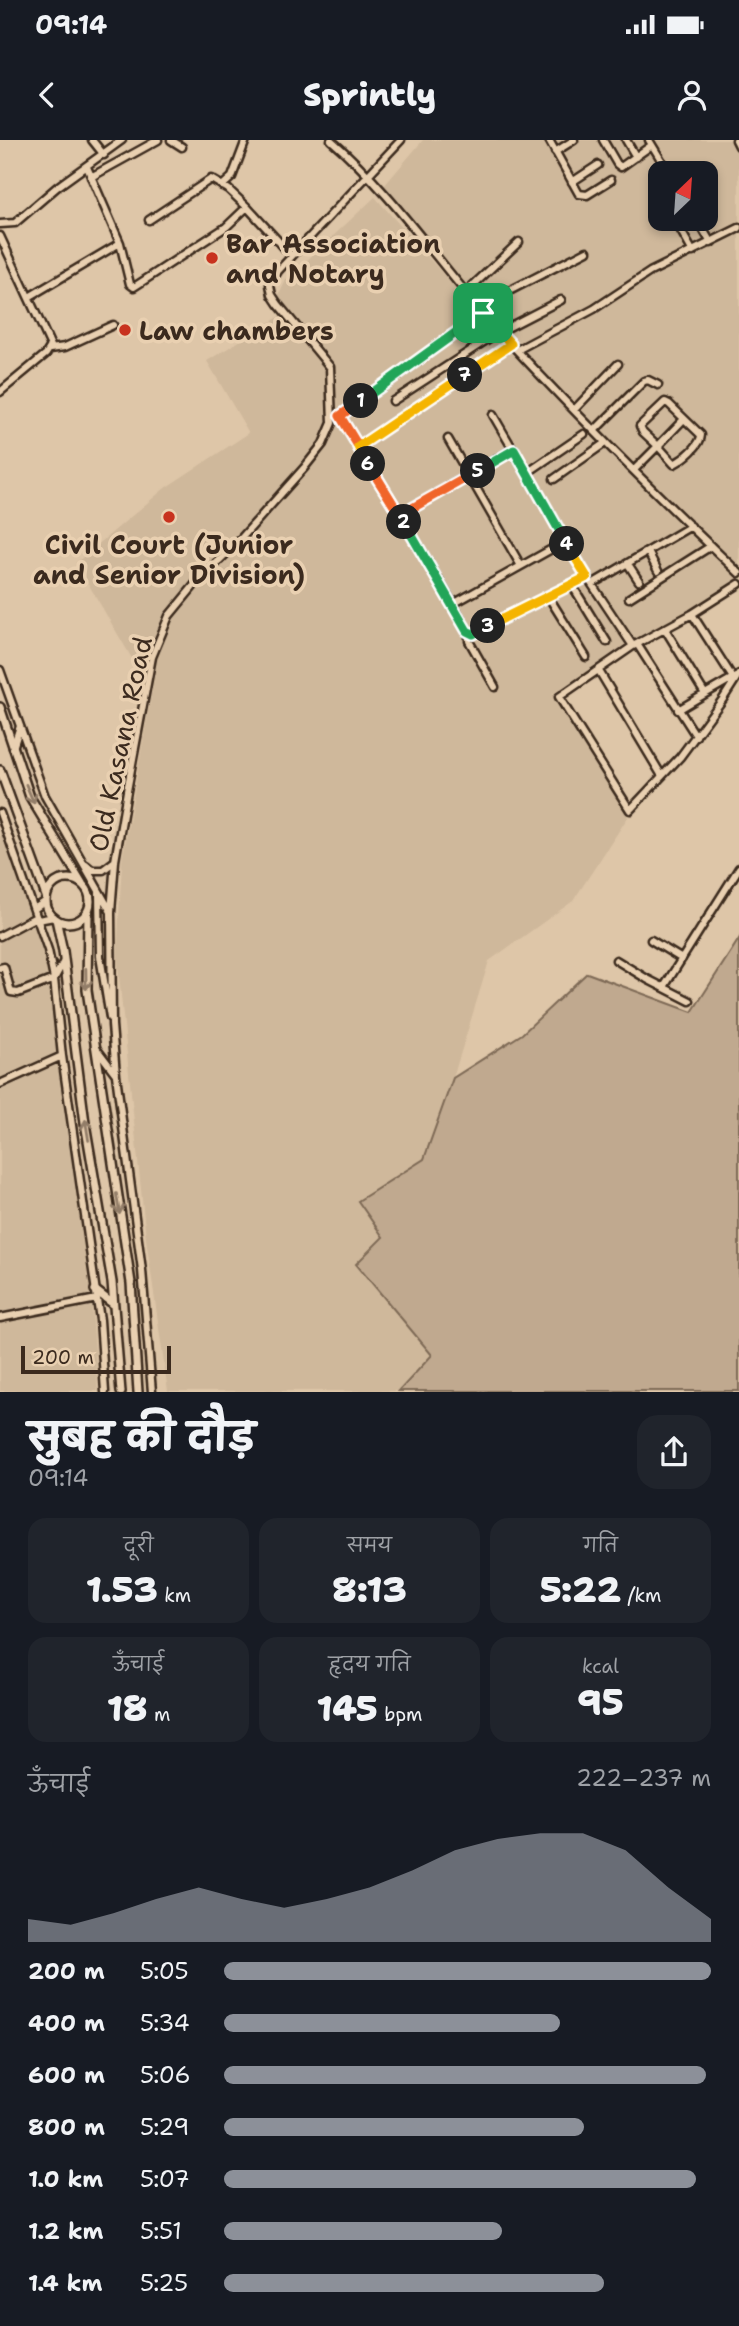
<!DOCTYPE html>
<html lang="hi">
<head>
<meta charset="utf-8">
<style>
  body { margin:0; font-family:"Shantell Sans","Playpen Sans Deva",sans-serif; background:#20242c; color:#f1f3f6; height:100vh; display:flex; flex-direction:column; font-size:26px; white-space:nowrap }
  * { box-sizing:border-box; margin:0 }
  p { font-size:23px; color:#9ea1a6 }
  .icon { flex:none; width:38px; height:38px; fill:none; stroke:currentColor; stroke-width:2; stroke-linecap:round; stroke-linejoin:round }
  .map { position:relative; height:1252px; overflow:hidden }
  .details { display:flex; flex-direction:column; background:#171b24; flex:1 }
  .details>* { flex:none }
  .needle { width:46px; rotate:25deg }
  .controls { position:absolute; left:648px; top:21px; display:grid; gap:14px }
  .controls a { display:grid; place-items:center; width:70px; height:70px; border-radius:14px; background:#171b24; box-shadow:0 4px 10px #0003; font-size:35px }
  .scale { position:absolute; left:21px; bottom:18px; width:150px; box-sizing:border-box; padding-left:7px; border:4px solid #3b2a1e; border-top:0; font-size:19px; line-height:24px; white-space:nowrap; color:#3b2a1e; -webkit-text-stroke:5px #e9d0b1; paint-order:stroke }
  .pin { position:absolute; display:grid; place-items:center; width:60px; height:60px; color:#fff; margin:-30px; border-radius:14px; box-shadow:0 4px 10px #0006 }
  .km { position:absolute; width:35px; height:35px; margin:-18px; border-radius:50%; background:#222; color:#fff; font-size:19px; line-height:35px; text-align:center }
  .round { display:grid; place-items:center; flex:none; width:74px; height:74px; border-radius:21px; background:#20242c }
  .summary { display:flex; align-items:center; justify-content:space-between; height:119px; padding:0 28px }
  h1 { font-size:38px; font-weight:800; line-height:52px }
  .figures { display:grid; grid-template-columns:repeat(3,1fr); gap:10px; height:119px; padding:7px 28px }
  .figures div { display:grid; align-content:center; border-radius:18px; background:#20242c; text-align:center }
  .figures b { font-size:35px; font-weight:800 }
  .figures small { font-size:19px; font-weight:400 }
  .figures p { font-size:19px }
  .chart { height:196px; padding:14px 28px }
  .chart p { display:flex; justify-content:space-between }
  .chart svg { width:100%; height:126px; margin-top:7px; fill:#8c9099; opacity:.7 }
  ul { padding:0 28px; list-style:none; font-size:23px }
  li { display:grid; grid-template-columns:112px 84px 1fr; align-items:center; height:52px }
  li i { height:18px; border-radius:9px; background:#8c9099 }
  .status { display:flex; justify-content:space-between; align-items:center; height:49px; padding:0 35px; background:#171b24; direction:ltr }
  .status svg { height:19px; fill:currentColor }
  header { display:flex; justify-content:space-between; align-items:center; height:91px; padding:0 28px; background:#171b24; font-size:32px; font-weight:800 }
  .map>svg:first-child { display:block }
  .built { fill:#cfb89b; fill-rule:evenodd }
  .green { fill:#c0a98f; stroke:#7e6a56; stroke-width:2 }
  .lines { fill:none; stroke-linecap:round; stroke-linejoin:round }
  .minor-casing { stroke:#3b2a1e; stroke-width:11 }
  .major-casing { stroke:#3b2a1e; stroke-width:12 }
  .minor { stroke:#e9d0b1; stroke-width:6 }
  .major { stroke:#e9d0b1; stroke-width:7 }
  .oneway { stroke:#927d68 }
  .split-1-casing { stroke:#fff; stroke-width:14 }
  .split-2-casing { stroke:#fff; stroke-width:14 }
  .split-3-casing { stroke:#fff; stroke-width:14 }
  .split-4-casing { stroke:#fff; stroke-width:14 }
  .split-5-casing { stroke:#fff; stroke-width:14 }
  .split-6-casing { stroke:#fff; stroke-width:14 }
  .split-7-casing { stroke:#fff; stroke-width:14 }
  .split-8-casing { stroke:#fff; stroke-width:14 }
  .split-1 { stroke:#22a559; stroke-width:9 }
  .split-2 { stroke:#f0652b; stroke-width:9 }
  .split-3 { stroke:#22a559; stroke-width:9 }
  .split-4 { stroke:#f5b400; stroke-width:9 }
  .split-5 { stroke:#22a559; stroke-width:9 }
  .split-6 { stroke:#f0652b; stroke-width:9 }
  .split-7 { stroke:#f5b400; stroke-width:9 }
  .split-8 { stroke:#f5b400; stroke-width:9 }
  .poi-dot { fill:#c8321e; stroke:#e9d0b1; stroke-width:2.5 }
  .labels { text-anchor:middle; dominant-baseline:central; stroke-width:7; stroke-linejoin:round; paint-order:stroke }
  .poi-label { font-size:26px; font-weight:bold; fill:#3b2a1e; stroke:#e9d0b1; text-anchor:start }
  .street-label { font-size:26px; fill:#3b2a1e; stroke:#e9d0b1 }
</style>
</head>
<body>
<div class="status"><b>09:14</b><svg viewBox="0 0 49 12"><path d="M0 12V9h3v3zM5 12V6h3v6zM10 12V3h3v9zM15 12V0h3v12zM26 1h20v11H26zM47 4h2v5h-2z"/></svg></div>
<header><svg class="icon" aria-label="back" viewBox="0 0 24 24"><path d="M15 5l-7 7 7 7"/></svg>Sprintly<svg class="icon" aria-label="person" viewBox="0 0 24 24"><circle cx="12" cy="8" r="4"/><path d="M4 21q1-7 8-7t8 7"/></svg></header>
<div class="map">
<svg width="739" height="1252" viewBox="0 0 739 1252">
  <rect width="100%" height="100%" fill="#dec6a8"/>
  <filter id="ink" filterUnits="userSpaceOnUse"><feTurbulence type="fractalNoise" baseFrequency=".0143" numOctaves="2"/><feDisplacementMap in="SourceGraphic" scale="14" xChannelSelector="R" yChannelSelector="G"/><feConvolveMatrix kernelMatrix="1 2 1 2 8 2 1 2 1" color-interpolation-filters="sRGB"/></filter>
  <g filter="url(#ink)">
    <path class="built" d="M423,0h316v429l-160,-159 -76,-82 -119,-142zM660,33h45v46h-45z
      M375,57l127,144 236,238 -186,115 76,123 -55,84 -84,60 -36,117 -29,81 -66,42 25,36 -27,27 76,91 -33,36h-231l-22,-153 -29,-281 5,-97 34,-193h-19l-61,-104 89,-75 84,-55 -42,-72 80,-49 -9,-15 8,-17z
      M0,672l44,138 48,358 6,83h-98z"/>
    <path class="green" d="M739,799v452h-340l33,-36 -76,-91 27,-27 -25,-36 66,-42 29,-81 69,-44 65,-61 105,39z"/>
    <g class="lines">
      <defs>
        <path id="minor" d="M92,0l12,15
          M171,0l11,7
          M331,0c64,55 111,129 168,191 77,84 158,164 240,242
          M549,0l30,54 8,1 24,-15
          M603,0l14,24 4,3 31,-22
          M626,0l10,17
          M649,0l20,33
          M736,0l3,6
          M555,12l19,-12
          M91,37l67,-37
          M572,42l26,-17
          M222,46l10,-9 14,-37
          M697,79l14,24
          M149,80l62,-41 17,10 19,18 45,49
          M676,82l17,30
          M0,84l15,-1 42,-36 65,-47
          M0,96l51,110 -5,8 -46,38
          M120,103l10,41 4,3 92,-60 21,-20
          M466,152l53,-50
          M29,157l91,-54 -33,-76
          M478,167l109,-56
          M50,209l15,-2 48,-22
          M517,210l77,-41 56,-37 89,-44
          M393,261l106,-69 62,-32
          M574,270l44,-46
          M493,275l94,162 46,69
          M340,276l113,188 113,-63
          M339,278l144,-105
          M594,291l50,-50 4,-1 10,5
          M448,299l73,127
          M358,307l153,-103
          M634,330l24,-24 -15,-14 -3,-6 25,-24 4,2 32,31c0,10 -17,24 -27,29l-16,-18 26,-27
          M527,333l57,-39
          M554,339l51,-36
          M400,375l114,-66
          M648,412l10,19
          M628,424l11,17
          M592,444l99,-58
          M739,444l-47,30 -59,32 -74,51 71,113 50,-53 43,-58 16,-25
          M572,445l35,57
          M548,456l38,61
          M629,458l82,-52
          M453,464l14,27 6,3 114,-57
          M692,474l41,64
          M665,489l40,65 26,-15 4,1
          M469,493v8l26,46
          M637,504l59,92
          M0,530l45,126 66,116
          M599,531l63,105
          M678,570l27,-16
          M13,608l7,-22
          M0,673l48,137 6,29 8,77 38,264 5,72
          M86,725l6,5h11l12,-9
          M99,753l1,63 10,62
          M34,769l12,-8
          M38,780l16,-3
          M0,796l36,-19
          M651,800l31,19
          M616,820l31,19 43,22
          M0,828l4,-1 7,25 7,1 36,-14 10,-18
          M664,847l75,-119
          M96,908l19,25
          M0,944l62,-28
          M0,1178l97,-19
          M152,1252l-10,-122 -26,-195 -4,-50 -1,-113 4,-51 12,-70 25,-134 17,-41 28,-34 40,-39 67,-75 19,-24 9,-21 -2,-56 -52,-63 -6,-9 -2,-10 8,-14 123,-131"/>
        <path id="major" d="M0,567l30,90 52,86
          M0,630l46,126
          M46 761a22 22 0 1 1 44 0a22 22 0 1 1-44 0Z
          M88,771l-1,79 44,293 7,109
          M56,779l7,32 22,172 27,159 9,110
          M95,1150l18,14"/>
      </defs>
      <use href="#minor" class="minor-casing"/>
      <use href="#major" class="major-casing"/>
      <use href="#minor" class="minor"/>
      <use href="#major" class="major"/>
    </g>
    <defs><path id="oneway-shaft" d="M-6 0H5M1.5-3L5.5 0L1.5 3" fill="none" stroke-width="1.6" stroke-linecap="round" stroke-linejoin="round" transform="scale(1.75)"/></defs>
    <g class="oneway">
      <use href="#oneway-shaft" transform="translate(30 654) rotate(67)"/>
      <use href="#oneway-shaft" transform="translate(86 839) rotate(89)"/>
      <use href="#oneway-shaft" transform="translate(87 990) rotate(-99)"/>
      <use href="#oneway-shaft" transform="translate(118 1064) rotate(81)"/>
    </g>
  </g>
  <g class="lines" filter="url(#ink)">
    <defs>
      <path id="split-1" d="M361,261l122,-88"/>
      <path id="split-2" d="M361,261l-21,15 64,106"/>
      <path id="split-3" d="M404,382l63,109 6,3 15,-8"/>
      <path id="split-4" d="M488,486l99,-49 -20,-33"/>
      <path id="split-5" d="M478,331l36,-21 53,94"/>
      <path id="split-6" d="M368,324l32,51 78,-44"/>
      <path id="split-7" d="M368,324l-10,-17 107,-72"/>
      <path id="split-8" d="M465,235l46,-31 -28,-31"/>
    </defs>
    <use href="#split-1" class="split-1-casing"/>
    <use href="#split-2" class="split-2-casing"/>
    <use href="#split-3" class="split-3-casing"/>
    <use href="#split-4" class="split-4-casing"/>
    <use href="#split-5" class="split-5-casing"/>
    <use href="#split-6" class="split-6-casing"/>
    <use href="#split-7" class="split-7-casing"/>
    <use href="#split-8" class="split-8-casing"/>
    <use href="#split-1" class="split-1"/>
    <use href="#split-2" class="split-2"/>
    <use href="#split-3" class="split-3"/>
    <use href="#split-4" class="split-4"/>
    <use href="#split-5" class="split-5"/>
    <use href="#split-6" class="split-6"/>
    <use href="#split-7" class="split-7"/>
    <use href="#split-8" class="split-8"/>
  </g>
  <g class="poi-dot">
    <circle cx="212" cy="118" r="7"/>
    <circle cx="125" cy="190" r="7"/>
    <circle cx="169" cy="377" r="7"/>
  </g>
  <g class="labels">
    <g class="poi-label">
      <text x="226" y="103">Bar Association<tspan x="226" dy="30">and Notary</tspan></text>
      <text x="139" y="190">Law chambers</text>
      <text x="169" y="404" text-anchor="middle">Civil Court (Junior<tspan x="169" dy="30">and Senior Division)</tspan></text>
    </g>
    <g class="street-label">
      <text transform="translate(120 604) rotate(-78)">Old Kasana Road</text>
    </g>
  </g>
</svg>
<div class="controls">
<a><svg class="needle" viewBox="-14 -14 28 28"><path d="M0-13l5 13h-10z" fill="#e53935"/><path d="M0 13l5-13h-10z" fill="#9ea1a6"/></svg></a>
</div>
<div class="scale">200 m</div>
<div class="pin" style="left:483px;top:173px;background:#1e9e55"><svg class="icon" aria-label="arrive" viewBox="0 0 24 24"><path d="M6 21V4h12l-3 4 3 4H6"/></svg></div>
<b class="km" style="left:361px;top:261px">1</b>
<b class="km" style="left:404px;top:382px">2</b>
<b class="km" style="left:488px;top:486px">3</b>
<b class="km" style="left:567px;top:404px">4</b>
<b class="km" style="left:478px;top:331px">5</b>
<b class="km" style="left:368px;top:324px">6</b>
<b class="km" style="left:465px;top:235px">7</b>
</div>
<section class="details">
<div class="summary"><div><h1>सुबह की दौड़</h1><p>09:14</p></div><a class="round"><svg class="icon" aria-label="share" viewBox="0 0 24 24"><path d="M12 15V3M7 8l5-5 5 5M5 13v7h14v-7"/></svg></a></div>
<div class="figures">
<div><p>दूरी</p><b>1.53<small> km</small></b></div>
<div><p>समय</p><b>8:13</b></div>
<div><p>गति</p><b>5:22<small> /km</small></b></div>
</div>
<div class="figures">
<div><p>ऊँचाई</p><b>18<small> m</small></b></div>
<div><p>हृदय गति</p><b>145<small> bpm</small></b></div>
<div><p>kcal</p><b>95</b></div>
</div>
<div class="chart"><p><span>ऊँचाई</span>222–237 m</p>
<svg viewBox="0 0 160 44" preserveAspectRatio="none"><path d="M0 44V36L10 38L20 34L30 29L40 25L50 29L60 32L70 29L80 25L90 19L100 12L110 8L120 6L130 6L140 12L150 25L160 36V44z"/></svg>
</div>
<ul>
<li><b>200 m</b>5:05<i style="width:100%"></i></li>
<li><b>400 m</b>5:34<i style="width:69%"></i></li>
<li><b>600 m</b>5:06<i style="width:99%"></i></li>
<li><b>800 m</b>5:29<i style="width:74%"></i></li>
<li><b>1.0 km</b>5:07<i style="width:97%"></i></li>
<li><b>1.2 km</b>5:51<i style="width:57%"></i></li>
<li><b>1.4 km</b>5:25<i style="width:78%"></i></li>
</ul>
</section>
</body>
</html>
